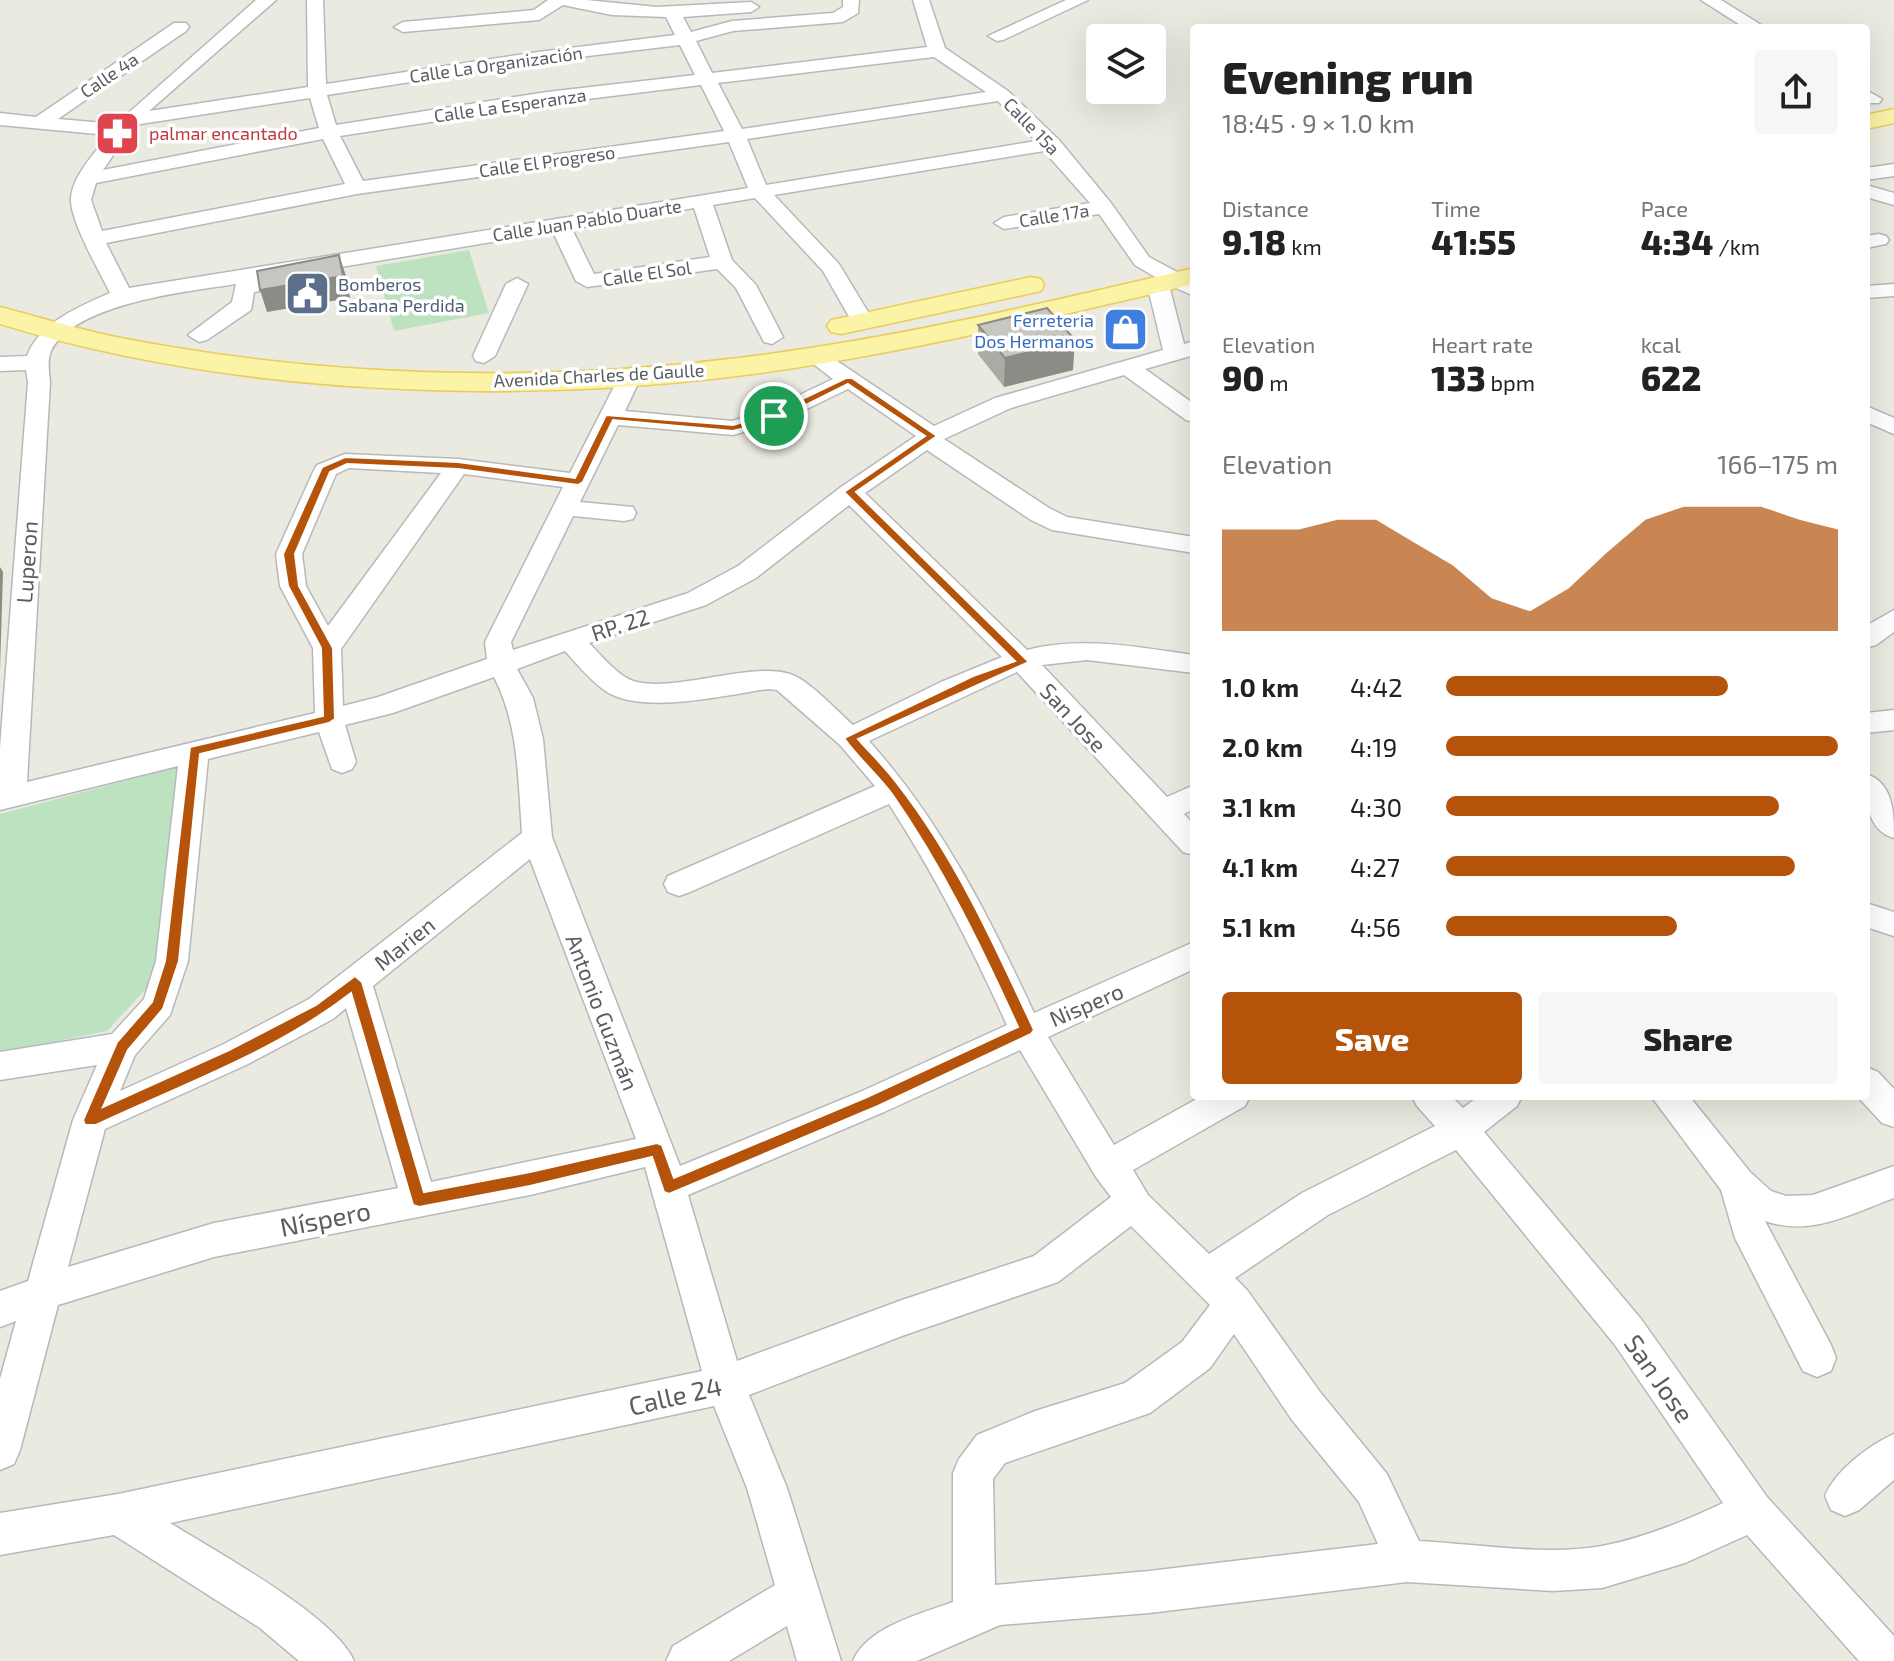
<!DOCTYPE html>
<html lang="en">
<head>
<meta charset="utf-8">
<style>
  body { margin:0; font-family:"Exo 2",sans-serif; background:#f6f6f6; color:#222; height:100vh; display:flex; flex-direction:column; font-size:30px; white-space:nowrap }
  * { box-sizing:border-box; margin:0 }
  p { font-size:26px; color:#767676 }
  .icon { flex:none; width:44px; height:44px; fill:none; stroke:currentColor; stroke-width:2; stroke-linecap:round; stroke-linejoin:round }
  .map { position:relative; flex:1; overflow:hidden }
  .side { position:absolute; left:1190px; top:24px; width:680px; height:1076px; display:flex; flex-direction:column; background:#fff; border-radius:8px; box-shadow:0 8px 32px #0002 }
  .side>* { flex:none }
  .fabs { position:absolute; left:1086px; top:24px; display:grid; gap:16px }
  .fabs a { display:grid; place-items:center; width:80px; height:80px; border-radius:8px; background:#fff; box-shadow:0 8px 32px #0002; font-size:40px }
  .pin { position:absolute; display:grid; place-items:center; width:68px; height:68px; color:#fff; margin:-34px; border:4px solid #fff; border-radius:50%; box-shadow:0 2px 8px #0007 }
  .round { display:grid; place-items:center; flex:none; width:84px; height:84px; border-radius:8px; background:#f6f6f6 }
  .overview { display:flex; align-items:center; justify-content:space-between; height:136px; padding:0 32px }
  h1 { font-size:44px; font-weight:800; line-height:60px }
  .metrics { display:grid; grid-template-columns:repeat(3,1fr); gap:12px; height:136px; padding:8px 32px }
  .metrics div { display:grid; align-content:center }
  .metrics b { font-size:34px; font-weight:800 }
  .metrics small { font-size:22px; font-weight:400 }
  .metrics p { font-size:22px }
  .chart { height:224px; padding:16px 32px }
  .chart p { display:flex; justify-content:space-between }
  .chart svg { width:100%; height:144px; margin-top:8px; fill:#b45309; opacity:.7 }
  .button { display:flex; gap:16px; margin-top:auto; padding:16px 32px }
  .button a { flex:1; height:92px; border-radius:8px; background:#b45309; color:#fff; font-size:32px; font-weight:800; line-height:92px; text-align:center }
  .button a+a { background:#f6f6f6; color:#222 }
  ul { padding:0 32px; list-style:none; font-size:26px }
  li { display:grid; grid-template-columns:128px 96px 1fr; align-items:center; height:60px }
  li i { height:20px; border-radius:10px; background:#b45309 }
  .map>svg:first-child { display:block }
  .green { fill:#bde2c0 }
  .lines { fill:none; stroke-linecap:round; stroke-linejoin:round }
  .minor-casing { stroke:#b6b8bc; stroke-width:3 }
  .major-casing { stroke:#e9cc5b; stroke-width:3 }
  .minor { fill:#fff; fill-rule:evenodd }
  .major { fill:#fbf3a6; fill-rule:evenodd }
  .wall { fill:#acaaa5 }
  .shaded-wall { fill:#8c8b86 }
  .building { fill:#c8c6c0; stroke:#8c8b86; stroke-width:2 }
  .route { fill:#b45309; stroke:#fff; stroke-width:2; fill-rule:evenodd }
  .labels { text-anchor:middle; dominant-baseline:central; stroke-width:7; stroke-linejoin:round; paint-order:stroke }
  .far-street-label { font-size:18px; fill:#595c60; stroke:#fff }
  .far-health-label { font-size:18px; fill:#be3a42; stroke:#fff; text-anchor:start }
  .far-service-label { font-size:18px; fill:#4e5e75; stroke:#fff; text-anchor:start }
  .far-shop-label { font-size:18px; fill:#366cbe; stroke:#fff; text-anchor:end }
  .street-label { font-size:22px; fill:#595c60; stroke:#fff }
  .near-street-label { font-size:26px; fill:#595c60; stroke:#fff }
</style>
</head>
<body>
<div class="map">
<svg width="1894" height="1661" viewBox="0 0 1894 1661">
  <rect width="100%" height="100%" fill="#ebeae0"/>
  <path class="green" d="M469,250l20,63 -95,18 -18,-65z
    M181,766l-23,210 -51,55 -107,22v-239z"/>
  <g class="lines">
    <defs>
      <path id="minor" d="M256,0h20l-127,111 159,-24 -1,-87h16l3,84 212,-32 137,-17 -9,-18 -54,-2 -49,-10 -24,15 -136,12 -9,-5 9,-5 131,-12 14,-10h38l71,7 94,-5 8,5 -8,5 -68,5 8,15 41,-11 101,-8 10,-6v-7h16l-1,13 -15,9 -110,9 -37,10 16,32 215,-26 -14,-47h16l16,48 63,43 51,49 52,63 38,54 45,24v15l-25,-11 15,59 10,-3v14l-49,14 49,35v18l-8,-2 -62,-45 -113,33 -67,31 105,69 18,9 127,20v16l-142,-23 -21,-10 -104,-70 -62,43 162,157c56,-14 110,-3 167,5v18l-107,-13 -45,5 125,132 27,-12v24l-10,5 10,11v30l-11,-3 -166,-180 -148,69c72,80 120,175 165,272l160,-71v27l-146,68 66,108 88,-49h48l-5,10 -112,64 15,25 61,59 93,-61 133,-67 -18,-20 -5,-10h39l12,12 16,-12h43l-5,10 -33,26 157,187 126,178 127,139v25h-35l-112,-126 -62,28 -83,25 -49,3 -146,-9 -258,31 -149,12 -83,36h-64c14,-34 67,-47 100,-59v-129l6,-14 18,-24 58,-24 90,-28 57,-41 28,-37 -79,-79 -73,56 -156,54 -153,59 38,93 54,173h-44l-10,-35 -58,35h-63l7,-15 102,-61 -28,-97 -33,-82 -544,117c45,28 165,93 184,138h-55l-39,-33 -146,-93 -114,20v-42l118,-19 584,-123 -57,-204 -115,28 -316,62 -156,48 -38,145 -6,14 -14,6v-91l16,-58 -16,6v-36l28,-10 45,-161 24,-55 -97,15v-28l112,-18 32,-35 12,-38 22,-195 -178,44v-62l28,-366 -2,-12 -26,1v-14l27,-1c12,-33 53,-50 83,-63 -10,-21 -39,-70 -39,-93 0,-23 25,-48 37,-65l-108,-10v-12l36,4 138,-94h12l3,4 -3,4 -128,88 58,5zM680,45l15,30 -148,17 -211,33 -9,-30 211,-33zM934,57l52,35 -244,37 -24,-46zM701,85l23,46 -361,50 -23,-45 207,-32zM310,98l9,30 -216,42 31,-45zM998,101l38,40 -270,44 -19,-46zM323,139l22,45 -243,47 -11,-31 5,-17zM729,142l19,46 -619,100 -23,-45 251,-49zM1044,151l46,52 -86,14 -10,6 10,6 95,-15 36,51 22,13 -10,6 16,66 -168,48 -61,28 -112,-75 -8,-2 -11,7 30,23 -67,32 -34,10 -107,-10 16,-34 -3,-5h-16l-3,5 -49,96 -112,-14 -113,-5 -28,11 -3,5 -38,84 4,32 33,62 2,65 -288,69 23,-400c-1,-10 -3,-22 1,-31 23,-48 139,-60 185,-67l-4,18 -44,33 11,7 8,-2 44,-30 3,-18 30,-5 3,-5 -7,-5 273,-45 23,49 11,6 130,-18 19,19 28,54 8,2 11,-7 -27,-52 -24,-25 -19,-55 42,-7 68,73 32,56 8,2 11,-7 -35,-58 -65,-69zM694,208l16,49 -116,17 -22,-45zM848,389l68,47 -75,51 -103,79 -50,27 -175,57 -2,-8 62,-126 51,5 9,-2 3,-6 -3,-6 -53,-5 38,-77 115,10 49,-14zM349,468l92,5 -113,153 -22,-40 -4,-32 34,-80zM464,474l99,13 -78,155 2,17 -109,38 -35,9 -2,-57zM849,505l153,152 -61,25 -88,43c-16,-14 -44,-45 -63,-51 -41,-14 -132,25 -165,3 -13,-8 -25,-23 -36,-34l117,-38 50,-27zM565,651c12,13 25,29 39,39 36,26 122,5 164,-1l9,1 63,55 35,41 -207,90 -4,8 4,8 11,4 11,-4 199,-88c46,71 83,144 118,221l-147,67 -180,74 -128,-329 -9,-98 -10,-41 -16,-29zM494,677c25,48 24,103 28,156l-213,166 -87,46 -102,46 15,-36 35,-40 18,-54 20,-202 111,-27 13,37 10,4 10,-4 4,-7 -11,-37 48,-12zM530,859l106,280 -205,43 -58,-196zM346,1008l52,180 -184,35 -146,44 37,-138 141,-64 87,-46zM1020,1050l76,127 15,20 -77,59 -132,44 -165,61 -49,-166 196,-83zM1456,1150l159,195 108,158c-38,18 -79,35 -121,43 -56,10 -126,-2 -183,-5l-32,-67 -67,-82 -73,-102 -12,-12 93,-63zM1234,1334l58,86 67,82 19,42 -229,27 -154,14 -2,-106 12,-16 145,-50 60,-45z
        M1066,0h22l-85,40 -6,1 -9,-5z
        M1701,0h20l45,28h-21z
        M1866,90l16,9 -3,4h-13z
        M1894,164v12l-28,4v-12z
        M1866,185l28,8v12l-28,-8z
        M1879,234l7,2 3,4 -3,4 -20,4v-12z
        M517,278l11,6 -33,72 -11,7 -8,-2 -3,-5 33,-72z
        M1894,284v12l-28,2v-12z
        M1866,406l28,12v16l-28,-12z
        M1894,610v22l-18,13 -10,3v-22z
        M1894,710v20l-28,3v-20z
        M1866,774c28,9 28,40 28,64 -28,-8 -28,-39 -28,-64z
        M1866,903l28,9v24l-28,-9z
        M1866,1067l12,5 16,17v38l-12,-4 -25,-27h9z
        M1651,1096h38l61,76 21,19 15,5 27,-1 81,-29v32c-43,16 -84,39 -129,23l66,124 5,13 -5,13 -14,6 -14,-6 -68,-133 -14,-48z
        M1894,1434v46l-35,30 -14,6 -14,-6 -6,-14c10,-25 44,-51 69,-62z"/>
      <path id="major" d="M1894,109v14l-28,6v-14z
        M1194,268v16c-154,36 -308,74 -465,93 -232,28 -505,16 -729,-53v-17c35,9 70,20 106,28 202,41 418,49 623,24 157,-18 311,-55 465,-91z
        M1031,277l10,2 3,6 -3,6 -200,43 -10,-2 -4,-6 4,-6 10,-2z"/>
    </defs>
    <use href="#minor" class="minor-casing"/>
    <use href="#major" class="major-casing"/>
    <use href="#minor" class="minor"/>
    <use href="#major" class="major"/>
  </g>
  <path class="wall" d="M978,325l95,45 -69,17 -26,-33z"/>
  <path class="shaded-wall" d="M339,255l7,21 4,22 -83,14 -7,-22z
    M1075,340l-2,30 -69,17 1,-29z
    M0,567l3,5 -3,98z"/>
  <path class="building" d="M339,255l4,21 -83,14 -3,-19z
    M1047,308l28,32 -70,18 -27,-33z"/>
  <path class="route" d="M846,378h6l85,58 -81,56 173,170 -171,77c14,16 29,30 41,47 57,73 96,160 135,244l-3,4 -153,72 -209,88 -5,-2 -12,-35 -122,29 -111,21 -6,-2 -62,-212c-74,58 -170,92 -255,132h-11l-2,-5 34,-78 35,-40 13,-41 25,-214 133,-31 -2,-68 -33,-62 -5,-32 39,-87 23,-10 113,5 117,16 31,-63 127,10 38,-11zM848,384l77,52 -81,56 171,169 -42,15 -129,62c14,20 33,36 48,56 51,73 89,152 126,233l-151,70 -193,81 -12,-33 -5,-2 -127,29 -106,20 -62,-210 -7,-6 -39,29 -87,45 -126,57 25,-57 35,-41 16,-48 21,-207 129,-31 6,-4 -2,-71 -34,-62 -4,-32 35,-82 17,-8 111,5 120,16 5,-3 30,-62 120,11 45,-12z"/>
  <defs>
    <symbol id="pharmacy-square" viewBox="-11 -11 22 22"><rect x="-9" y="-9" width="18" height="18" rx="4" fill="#e0444e" stroke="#fff"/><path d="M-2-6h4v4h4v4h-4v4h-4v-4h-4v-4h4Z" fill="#fff"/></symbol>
    <symbol id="civic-square" viewBox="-11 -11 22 22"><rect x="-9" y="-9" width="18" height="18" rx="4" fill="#5c6f8a" stroke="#fff"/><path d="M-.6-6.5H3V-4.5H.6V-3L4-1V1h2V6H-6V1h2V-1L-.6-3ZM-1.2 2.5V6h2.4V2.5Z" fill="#fff"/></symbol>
    <symbol id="shop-square" viewBox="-11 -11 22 22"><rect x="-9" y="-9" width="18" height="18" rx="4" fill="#3f7fe0" stroke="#fff"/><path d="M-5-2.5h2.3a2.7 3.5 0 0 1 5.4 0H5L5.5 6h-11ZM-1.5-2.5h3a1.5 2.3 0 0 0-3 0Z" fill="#fff"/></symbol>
  </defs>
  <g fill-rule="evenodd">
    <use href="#pharmacy-square" x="92" y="108" width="51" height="51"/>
    <use href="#civic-square" x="282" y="268" width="51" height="51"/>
    <use href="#shop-square" x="1100" y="304" width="51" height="51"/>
  </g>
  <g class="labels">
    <g class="far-street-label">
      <text transform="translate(496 64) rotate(-8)">Calle La Organización</text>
      <text transform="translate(109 75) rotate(-34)">Calle 4a</text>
      <text transform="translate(510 105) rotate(-8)">Calle La Esperanza</text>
      <text transform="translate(1032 126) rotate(46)">Calle 15a</text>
      <text transform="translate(547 161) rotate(-8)">Calle El Progreso</text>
      <text transform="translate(1054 215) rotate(-9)">Calle 17a</text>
      <text transform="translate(587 220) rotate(-9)">Calle Juan Pablo Duarte</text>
      <text transform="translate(647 273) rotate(-8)">Calle El Sol</text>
      <text transform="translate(599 375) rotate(-3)">Avenida Charles de Gaulle</text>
    </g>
    <g class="far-health-label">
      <text x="149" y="133">palmar encantado</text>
    </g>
    <g class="far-service-label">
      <text x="338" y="284">Bomberos<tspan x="338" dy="21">Sabana Perdida</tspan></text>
    </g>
    <g class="far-shop-label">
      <text x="1094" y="320">Ferreteria<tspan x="1094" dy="21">Dos Hermanos</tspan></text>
    </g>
    <g class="street-label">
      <text transform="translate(26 562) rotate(-86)">Luperon</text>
      <text transform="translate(620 624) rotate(-18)">RP. 22</text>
      <text transform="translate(1074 717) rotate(47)">San Jose</text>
      <text transform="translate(404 943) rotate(-39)">Marien</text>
      <text transform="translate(1086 1004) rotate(-23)">Nispero</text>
      <text transform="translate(603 1012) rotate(69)">Antonio Guzmán</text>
    </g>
    <g class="near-street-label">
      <text transform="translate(325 1218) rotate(-11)">Níspero</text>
      <text transform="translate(1660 1378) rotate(55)">San Jose</text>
      <text transform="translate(675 1395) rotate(-13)">Calle 24</text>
    </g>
  </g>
</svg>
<div class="fabs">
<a><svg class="icon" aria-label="layers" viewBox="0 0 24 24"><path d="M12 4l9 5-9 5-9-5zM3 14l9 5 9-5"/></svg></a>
</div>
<div class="pin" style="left:774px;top:416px;background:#1e9e55"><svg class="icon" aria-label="arrive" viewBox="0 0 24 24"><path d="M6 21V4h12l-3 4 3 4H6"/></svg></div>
<section class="side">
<div class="overview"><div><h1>Evening run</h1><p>18:45 · 9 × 1.0 km</p></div><a class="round"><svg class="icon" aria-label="share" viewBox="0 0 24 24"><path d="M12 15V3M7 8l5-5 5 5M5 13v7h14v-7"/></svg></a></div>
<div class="metrics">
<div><p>Distance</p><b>9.18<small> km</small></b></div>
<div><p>Time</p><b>41:55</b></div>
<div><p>Pace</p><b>4:34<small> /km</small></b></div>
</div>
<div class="metrics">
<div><p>Elevation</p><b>90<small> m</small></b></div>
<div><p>Heart rate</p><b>133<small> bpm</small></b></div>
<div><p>kcal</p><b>622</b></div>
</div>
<div class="chart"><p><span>Elevation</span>166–175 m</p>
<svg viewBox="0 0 160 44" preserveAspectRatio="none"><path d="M0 44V13L10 13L20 13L30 10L40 10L50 17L60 24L70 34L80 38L90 31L100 20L110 10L120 6L130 6L140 6L150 10L160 13V44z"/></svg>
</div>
<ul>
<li><b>1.0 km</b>4:42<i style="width:72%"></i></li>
<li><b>2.0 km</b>4:19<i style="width:100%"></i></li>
<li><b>3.1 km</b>4:30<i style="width:85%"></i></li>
<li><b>4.1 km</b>4:27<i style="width:89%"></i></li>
<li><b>5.1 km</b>4:56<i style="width:59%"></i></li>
</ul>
<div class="button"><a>Save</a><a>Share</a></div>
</section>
</div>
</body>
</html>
